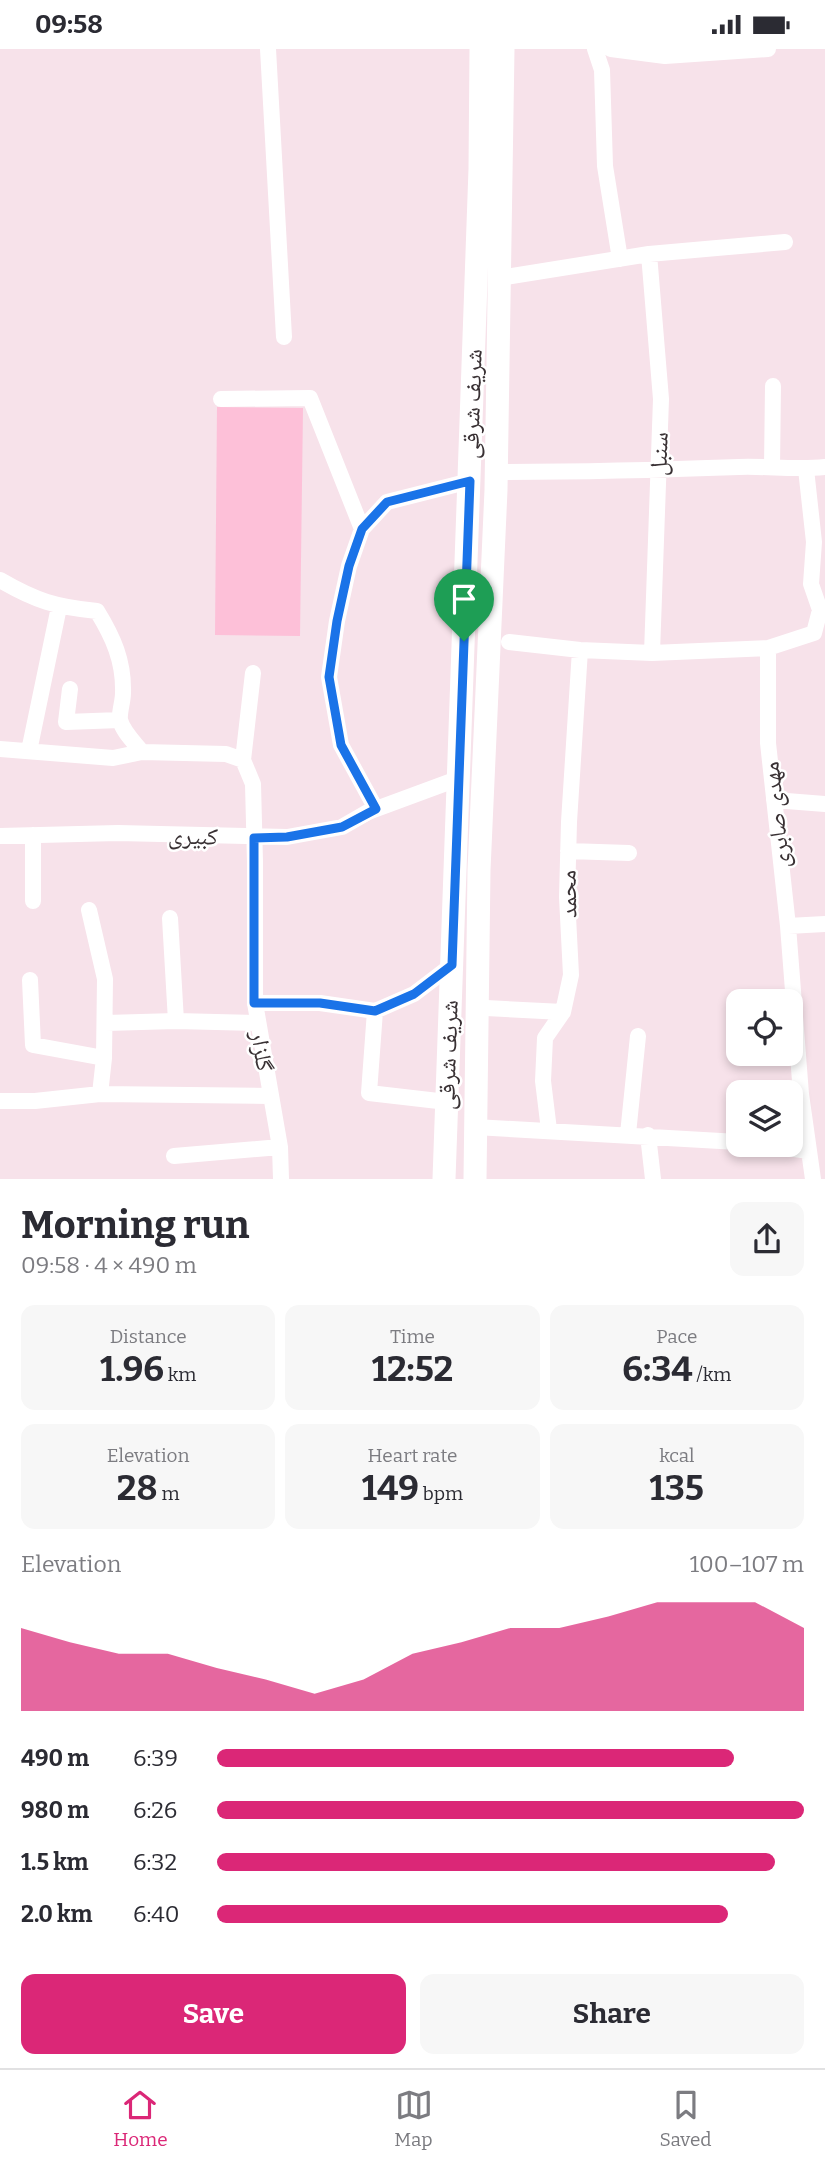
<!DOCTYPE html>
<html lang="en">
<head>
<meta charset="utf-8">
<style>
  body { margin:0; font-family:Bitter,"Noto Naskh Arabic",serif; background:#f7f7f7; color:#2b2b33; height:100vh; display:flex; flex-direction:column; font-size:26px; white-space:nowrap }
  * { box-sizing:border-box; margin:0 }
  p { font-size:23px; color:#7c7c81 }
  .icon { flex:none; width:38px; height:38px; fill:none; stroke:currentColor; stroke-width:2; stroke-linecap:round; stroke-linejoin:round }
  .map { position:relative; height:1130px; overflow:hidden }
  .sheet { display:flex; flex-direction:column; background:#fff; flex:1 }
  .sheet>* { flex:none }
  .fabs { position:absolute; left:726px; top:940px; display:grid; gap:14px }
  .fabs a { display:grid; place-items:center; width:77px; height:77px; border-radius:14px; background:#fff; box-shadow:0 4px 10px #0003; font-size:35px }
  .pin { position:absolute; display:grid; place-items:center; width:60px; height:60px; color:#fff; margin:-72px -30px; border-radius:50% 50% 50% 0; rotate:-45deg; box-shadow:0 0 7px #0007 }
  .pin .icon { rotate:45deg }
  .round { display:grid; place-items:center; flex:none; width:74px; height:74px; border-radius:14px; background:#f7f7f7 }
  .overview { display:flex; align-items:center; justify-content:space-between; height:119px; padding:0 21px }
  h1 { font-size:38px; font-weight:700; line-height:52px }
  .stats { display:grid; grid-template-columns:repeat(3,1fr); gap:10px; height:119px; padding:7px 21px }
  .stats div { display:grid; align-content:center; border-radius:14px; background:#f7f7f7; text-align:center }
  .stats b { font-size:35px; font-weight:700 }
  .stats small { font-size:19px; font-weight:400 }
  .stats p { font-size:19px }
  .chart { height:196px; padding:14px 21px }
  .chart p { display:flex; justify-content:space-between }
  .chart svg { width:100%; height:126px; margin-top:7px; fill:#db2777; opacity:.7 }
  .cta { display:flex; gap:14px; margin-top:auto; padding:14px 21px }
  .cta a { flex:1; height:80px; border-radius:14px; background:#db2777; color:#fff; font-size:28px; font-weight:700; line-height:80px; text-align:center }
  .cta a+a { background:#f7f7f7; color:#2b2b33 }
  ul { padding:0 21px; list-style:none; font-size:23px }
  li { display:grid; grid-template-columns:112px 84px 1fr; align-items:center; height:52px }
  li i { height:18px; border-radius:9px; background:#db2777 }
  .status { display:flex; justify-content:space-between; align-items:center; height:49px; padding:0 35px; background:#fff; direction:ltr }
  .status svg { height:19px; fill:currentColor }
  .dock { display:flex; justify-content:space-around; align-items:center; height:98px; border-top:2px solid #e1e1e2; background:#fff; font-size:19px; color:#7c7c81 }
  .dock a { display:grid; justify-items:center; gap:4px }
  .dock .current { color:#db2777 }
  .map>svg:first-child { display:block }
  .green { fill:#fdc0d8 }
  .lines { fill:none; stroke-linecap:round; stroke-linejoin:round }
  .street { stroke:#fff; stroke-width:16 }
  .secondary { stroke:#fff; stroke-width:23 }
  .route-casing { stroke:#fff; stroke-width:14 }
  .route { stroke:#1a73e8; stroke-width:9 }
  .labels { text-anchor:middle; dominant-baseline:central; stroke-width:5; stroke-linejoin:round; paint-order:stroke }
  .street-label { font-size:24px; fill:#393134; stroke:#fff }
</style>
</head>
<body>
<div class="status"><b>09:58</b><svg viewBox="0 0 49 12"><path d="M0 12V9h3v3zM5 12V6h3v6zM10 12V3h3v9zM15 12V0h3v12zM26 1h20v11H26zM47 4h2v5h-2z"/></svg></div>
<div class="map">
<svg width="825" height="1130" viewBox="0 0 825 1130">
  <rect width="100%" height="100%" fill="#f7e2ea"/>
  <path class="green" d="M217,358l86,1 -3,228 -85,-1z"/>
  <g class="lines">
    <path class="street" d="M268,0l16,288
      M595,0l7,21 3,96 15,93
      M611,0l54,7 103,-7
      M649,205l12,145 -9,254
      M499,229l150,-24 136,-12
      M221,350l89,-1 52,131
      M772,418l1,-81
      M806,420l8,73 -3,42 9,26 -6,23 -46,15v95l20,183 13,168 12,85
      M496,423c81,0 162,-2 243,-5 29,-1 57,3 86,0
      M0,531c36,21 56,27 97,31 16,26 27,50 26,82 0,9 -4,19 -3,27 3,12 15,23 22,32l84,2 17,6
      M509,593l71,8 72,3 116,-5
      M253,624l-10,87 10,24 2,78v141l25,144 1,32
      M70,640l-4,33 54,-2
      M0,700l113,9 29,-6
      M29,702l30,-144
      M774,751l51,4
      M376,760l-35,-64 -12,-68 8,-56 12,-55 13,-37 25,-27 83,-21
      M0,787l118,-3 169,4 55,-10 26,-15 92,-34
      M568,802l61,2
      M33,852v-66
      M89,861l16,69 -1,79 -4,36
      M170,869l6,103
      M788,877l37,-2
      M30,931l3,65 71,13
      M255,954h65l55,8 39,-17 38,-29
      M486,959l77,4
      M375,962l-6,82 78,9
      M106,974l70,-2 81,2
      M0,1052h35l65,-7 170,2
      M475,1078l263,15
      M549,1081l-6,-49 2,-43 18,-26 8,-37 -4,-78 2,-75 11,-172
      M628,1085l10,-98
      M648,1086l5,44
      M765,1096l44,6
      M174,1107l106,-9"/>
    <path class="secondary" d="M444,1130l36,-1010 1,-120
      M475,1130l4,-309 17,-380 7,-441"/>
  </g>
  <g class="lines">
    <defs>
      <path id="route" d="M470,432l-18,484 -38,29 -39,17 -55,-8h-66v-165l33,-1 55,-10 34,-18 -35,-64 -12,-68 8,-56 12,-55 13,-37 25,-27z"/>
    </defs>
    <use href="#route" class="route-casing"/>
    <use href="#route" class="route"/>
  </g>
  <g class="labels">
    <g class="street-label">
      <text transform="translate(472 355) rotate(-88)">شریف شرقی</text>
      <text transform="translate(659 405) rotate(-88)">سنبل</text>
      <text transform="translate(776 766) rotate(-96)">مهدی صابری</text>
      <text transform="translate(193 787) rotate(2)">کبیری</text>
      <text transform="translate(568 845) rotate(-91)">محمد</text>
      <text transform="translate(262 1002) rotate(81)">گلزار</text>
      <text transform="translate(448 1006) rotate(-88)">شریف شرقی</text>
    </g>
  </g>
</svg>
<div class="fabs">
<a><svg class="icon" aria-label="locate" viewBox="0 0 24 24"><circle cx="12" cy="12" r="6"/><path d="M12 2v4M12 18v4M2 12h4M18 12h4"/></svg></a>
<a><svg class="icon" aria-label="layers" viewBox="0 0 24 24"><path d="M12 4l9 5-9 5-9-5zM3 14l9 5 9-5"/></svg></a>
</div>
<div class="pin" style="left:464px;top:592px;background:#1e9e55"><svg class="icon" aria-label="arrive" viewBox="0 0 24 24"><path d="M6 21V4h12l-3 4 3 4H6"/></svg></div>
</div>
<section class="sheet">
<div class="overview"><div><h1>Morning run</h1><p>09:58 · 4 × 490 m</p></div><a class="round"><svg class="icon" aria-label="share" viewBox="0 0 24 24"><path d="M12 15V3M7 8l5-5 5 5M5 13v7h14v-7"/></svg></a></div>
<div class="stats">
<div><p>Distance</p><b>1.96<small> km</small></b></div>
<div><p>Time</p><b>12:52</b></div>
<div><p>Pace</p><b>6:34<small> /km</small></b></div>
</div>
<div class="stats">
<div><p>Elevation</p><b>28<small> m</small></b></div>
<div><p>Heart rate</p><b>149<small> bpm</small></b></div>
<div><p>kcal</p><b>135</b></div>
</div>
<div class="chart"><p><span>Elevation</span>100–107 m</p>
<svg viewBox="0 0 160 44" preserveAspectRatio="none"><path d="M0 44V15L10 20L20 24L30 24L40 29L50 33L60 38L70 33L80 24L90 20L100 15L110 15L120 11L130 6L140 6L150 6L160 15V44z"/></svg>
</div>
<ul>
<li><b>490 m</b>6:39<i style="width:88%"></i></li>
<li><b>980 m</b>6:26<i style="width:100%"></i></li>
<li><b>1.5 km</b>6:32<i style="width:95%"></i></li>
<li><b>2.0 km</b>6:40<i style="width:87%"></i></li>
</ul>
<div class="cta"><a>Save</a><a>Share</a></div>
</section>
<nav class="dock">
<a class="current"><svg class="icon" aria-label="home" viewBox="0 0 24 24"><path d="M3 11l9-7 9 7M6 9v11h12V9"/></svg>Home</a>
<a><svg class="icon" aria-label="map" viewBox="0 0 24 24"><path d="M3 6l6-2 6 2 6-2v14l-6 2-6-2-6 2zM9 4v14M15 6v14"/></svg>Map</a>
<a><svg class="icon" aria-label="saved" viewBox="0 0 24 24"><path d="M7 4h10v16l-5-4-5 4z"/></svg>Saved</a>
</nav>
</body>
</html>
